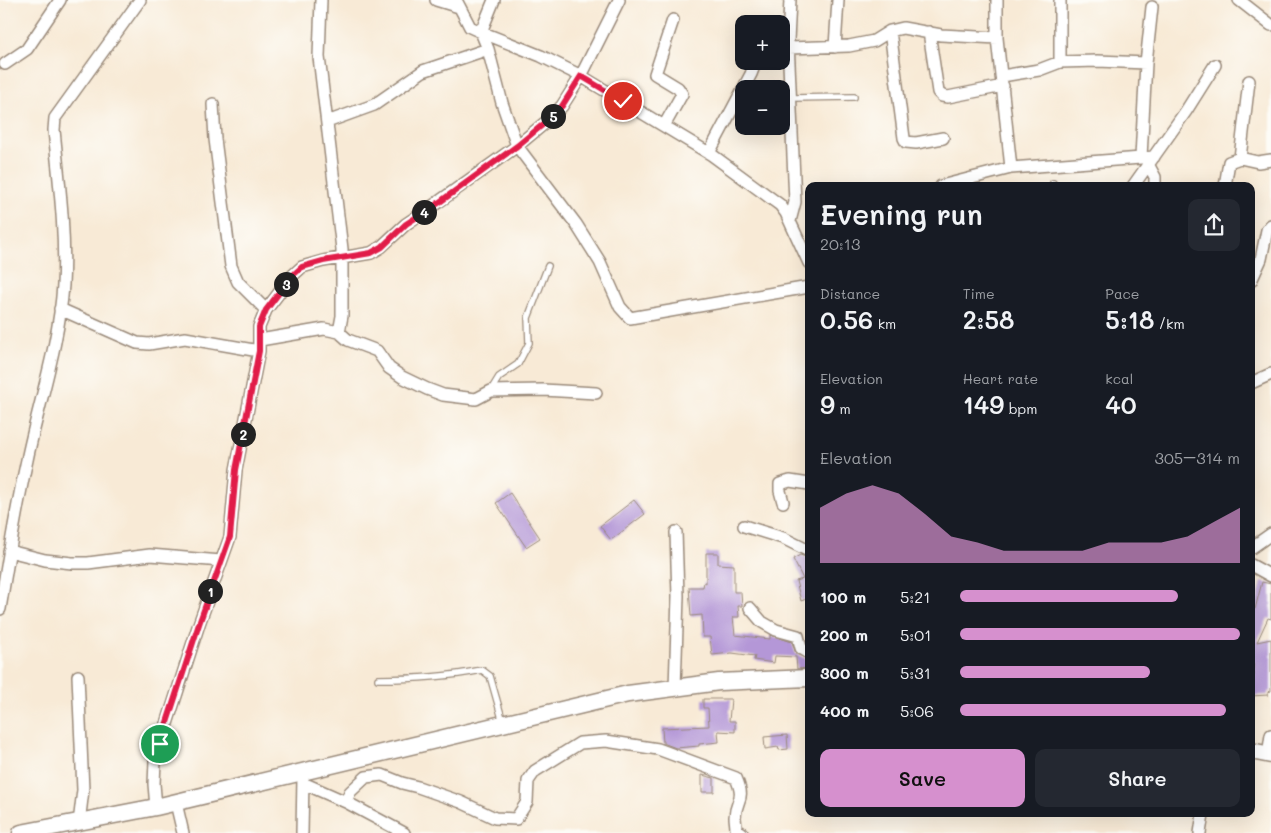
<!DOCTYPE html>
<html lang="en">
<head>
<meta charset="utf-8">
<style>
  body { margin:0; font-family:Mali,sans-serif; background:#242831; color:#f1f3f6; height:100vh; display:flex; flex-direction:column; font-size:19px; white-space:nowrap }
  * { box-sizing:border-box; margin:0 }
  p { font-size:16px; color:#9ea1a6 }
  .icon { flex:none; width:28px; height:28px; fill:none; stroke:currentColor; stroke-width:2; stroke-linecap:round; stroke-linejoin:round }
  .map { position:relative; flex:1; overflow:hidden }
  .panel { position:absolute; left:805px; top:182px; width:450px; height:635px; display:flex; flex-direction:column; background:#171b24; border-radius:10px; box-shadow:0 5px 20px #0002 }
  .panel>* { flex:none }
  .tools { position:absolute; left:735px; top:15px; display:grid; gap:10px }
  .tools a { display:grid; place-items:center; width:55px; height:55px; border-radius:10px; background:#171b24; box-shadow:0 5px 20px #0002; font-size:25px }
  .pin { position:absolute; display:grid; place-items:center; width:42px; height:42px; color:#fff; margin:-21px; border:2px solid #fff; border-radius:50%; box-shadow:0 1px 5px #0007 }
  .km { position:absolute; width:25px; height:25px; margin:-12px; border-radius:50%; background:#222; color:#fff; font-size:14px; line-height:25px; text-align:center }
  .round { display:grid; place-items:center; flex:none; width:52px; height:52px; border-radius:10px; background:#242831 }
  .summary { display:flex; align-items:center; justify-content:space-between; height:85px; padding:0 15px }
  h1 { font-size:28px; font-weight:600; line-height:38px }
  .metrics { display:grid; grid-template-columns:repeat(3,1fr); gap:8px; height:85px; padding:5px 15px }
  .metrics div { display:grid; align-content:center }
  .metrics b { font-size:25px; font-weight:600 }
  .metrics small { font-size:14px; font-weight:400 }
  .metrics p { font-size:14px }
  .chart { height:140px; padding:10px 15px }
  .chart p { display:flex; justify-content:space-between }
  .chart svg { width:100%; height:90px; margin-top:5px; fill:#d690ce; opacity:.7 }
  .button { display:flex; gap:10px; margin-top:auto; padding:10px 15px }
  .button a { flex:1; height:58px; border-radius:10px; background:#d690ce; color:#111; font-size:20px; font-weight:600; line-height:58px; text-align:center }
  .button a+a { background:#242831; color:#f1f3f6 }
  ul { padding:0 15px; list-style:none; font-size:16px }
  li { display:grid; grid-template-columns:80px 60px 1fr; align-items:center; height:38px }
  li i { height:12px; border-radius:6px; background:#d690ce }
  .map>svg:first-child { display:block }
  .building { fill:#b497d7 }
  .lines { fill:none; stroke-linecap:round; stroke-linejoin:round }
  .service-casing { stroke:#9a8a7a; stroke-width:8 }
  .minor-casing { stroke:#9a8a7a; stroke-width:14 }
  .secondary-casing { stroke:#9a8a7a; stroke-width:19 }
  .service { stroke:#fff; stroke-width:5.5 }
  .minor { stroke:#fff; stroke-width:11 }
  .secondary { stroke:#fff; stroke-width:16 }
  .route-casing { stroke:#fff; stroke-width:10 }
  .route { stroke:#e11d48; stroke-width:6 }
</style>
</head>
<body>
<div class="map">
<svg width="1271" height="833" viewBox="0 0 1271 833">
  <rect width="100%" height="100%" fill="#fdfcf7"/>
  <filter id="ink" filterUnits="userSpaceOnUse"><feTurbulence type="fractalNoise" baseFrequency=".02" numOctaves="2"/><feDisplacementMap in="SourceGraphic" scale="10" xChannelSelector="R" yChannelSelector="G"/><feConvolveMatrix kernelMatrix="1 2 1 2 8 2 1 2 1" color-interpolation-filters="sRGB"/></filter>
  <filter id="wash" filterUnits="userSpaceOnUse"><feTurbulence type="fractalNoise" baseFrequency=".0096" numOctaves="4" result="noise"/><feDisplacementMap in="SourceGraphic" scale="20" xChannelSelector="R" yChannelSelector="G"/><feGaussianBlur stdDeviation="1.12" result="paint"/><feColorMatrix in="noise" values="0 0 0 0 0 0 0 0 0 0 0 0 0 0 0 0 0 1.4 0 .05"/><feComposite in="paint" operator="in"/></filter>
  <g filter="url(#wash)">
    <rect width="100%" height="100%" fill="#f8ead6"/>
    <g id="blocks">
      <path class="building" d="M510,493l30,45 -14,9 -30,-44z
        M634,500l11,14 -34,26 -11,-14z
        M706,553h12v11l16,1v27h7l1,14h-4l1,11h-6l2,18 35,4v-4l22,7 4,12 13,6v8l-12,1 -1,-12 -21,-1 -1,7 -20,-3 1,-4 -23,-3 -20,2 -2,-18h-7l-1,-22 -11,1 -2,-29h14l1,-5 2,1z
        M800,555l9,3v40l-8,3 -5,-20 7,-2 -10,-20z
        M1262,582l9,2v35l-3,-1 -11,24 14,-3v52l-3,1v3l-17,1v-20h3l-1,-25 -2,4v-46h4z
        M703,699h28l-2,22h6v11l-17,-1 1,11 -20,2v2l-23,2 -13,-5 -1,-15 47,-2 -1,-18h-5z
        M787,735l1,14 -9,1 -1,-3 -13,2 -1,-12z
        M702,775l12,3v14h-12z"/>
    </g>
  </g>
  <g filter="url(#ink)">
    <use href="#blocks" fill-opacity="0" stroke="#9a8a7a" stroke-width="1"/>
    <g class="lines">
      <defs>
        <path id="service" d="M791,98l63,-1
          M1053,186v-3
          M491,390l8,-13 19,-13 11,-21 -1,-25 20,-52
          M378,679c35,0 69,-2 104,-9l8,6 13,46"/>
        <path id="minor" d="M321,0l-2,57 23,192v67l-3,16
          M436,0l23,7
          M456,0l14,27 11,5 7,17 14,54 15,43 59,78 24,38 20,45 10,11 179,-31
          M494,0l-13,32 60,24 40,20 131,79 68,50 6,8 23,50
          M790,0l-2,41 7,161 -5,19
          M997,0v38l14,130
          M1239,0l32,25
          M890,31l14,107 2,4 10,1 27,-5
          M929,32l9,60 4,4 6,1 55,-11
          M835,47l3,-47
          M789,48l60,-2 25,-5 16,-10 13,-3 38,7 56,3
          M1060,62v-62
          M5,64l22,-15 33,-49
          M1002,76l37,-6 21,-8 38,-1 48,2
          M213,104l2,35 16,127 7,16 28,28
          M327,122l47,-17 49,-34 65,-22
          M664,126l18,-32 -4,-6 -23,-14 18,-54
          M709,153l42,-79 5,-13
          M1141,157l5,-94 6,-56
          M1240,158l9,-77
          M1148,164l7,13v9
          M941,186l70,-18 143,-11
          M1133,186l53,-75 29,-46
          M1225,186l4,-24 11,-4 18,4 13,-2
          M1251,281l10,-22 6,-29 4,-5
          M60,309l77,34 12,1 36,-6 74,13
          M260,340l64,-11 15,3 9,8 29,11 12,17 13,9 25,12 16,6 33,4 15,-8 52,-1 53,3
          M1251,383l20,-9
          M783,502l-3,-11v-7l10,-3 19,3
          M744,526l39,12 26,13
          M1251,548l20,-14
          M9,551l36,9 27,3h16l62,-8 71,6
          M1251,565l20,11
          M750,608l12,14 14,8 22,6 3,12 8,5
          M0,609c8,-50 16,-100 27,-149 12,-58 32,-115 36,-175 3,-52 -4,-103 -9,-155l1,-12 85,-118
          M78,676l5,114 -4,33
          M675,688l3,-92 -2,-64
          M1268,755l3,-20
          M303,783l43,19 58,31
          M346,802l4,-10 16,-15 16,-2 20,8 16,4 43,15 34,16 21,1 11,-17 1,-21 7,-10 45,-28 26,-2 52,8 78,29c10,23 0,20 -1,39 0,3 1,8 1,12l6,4
          M176,803l7,30
          M156,807l-2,-23 1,-23 44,-137 31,-87 6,-67 23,-119v-24l7,-17 26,-34 10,-9 21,-6 48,-8 10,-6 25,-23 31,-21 80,-57 29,-24 16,-16 19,-30 38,-76
          M302,833l1,-56
          M1200,833l3,-19"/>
        <path id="secondary" d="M1251,751l20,4
          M21,833l135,-26 472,-113 91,-12 90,-4"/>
      </defs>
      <use href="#service" class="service-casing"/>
      <use href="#minor" class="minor-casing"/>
      <use href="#secondary" class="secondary-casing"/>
      <use href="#service" class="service"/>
      <use href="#minor" class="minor"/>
      <use href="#secondary" class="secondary"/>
    </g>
  </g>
  <g class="lines" filter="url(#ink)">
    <defs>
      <path id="route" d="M160,744l39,-120 31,-87 6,-67 23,-119v-24l7,-17 26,-34 10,-9 21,-6 48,-8 11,-6 24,-23 31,-20 80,-58 29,-24 16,-16 19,-30 42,25"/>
    </defs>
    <use href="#route" class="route-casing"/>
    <use href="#route" class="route"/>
  </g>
</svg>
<div class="tools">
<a>+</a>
<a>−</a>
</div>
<div class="pin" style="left:160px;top:744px;background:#1e9e55"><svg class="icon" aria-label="arrive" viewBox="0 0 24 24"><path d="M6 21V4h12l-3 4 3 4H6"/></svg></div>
<div class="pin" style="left:623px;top:101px;background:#d93025"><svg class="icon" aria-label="check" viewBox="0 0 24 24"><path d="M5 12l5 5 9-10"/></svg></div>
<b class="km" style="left:210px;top:591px">1</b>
<b class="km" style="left:243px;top:434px">2</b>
<b class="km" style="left:286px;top:284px">3</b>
<b class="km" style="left:424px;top:212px">4</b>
<b class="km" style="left:553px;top:116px">5</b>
<section class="panel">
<div class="summary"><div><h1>Evening run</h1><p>20:13</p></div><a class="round"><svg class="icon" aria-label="share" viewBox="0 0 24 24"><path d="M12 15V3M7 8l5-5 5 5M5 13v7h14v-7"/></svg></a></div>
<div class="metrics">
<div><p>Distance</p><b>0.56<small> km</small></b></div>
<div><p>Time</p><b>2:58</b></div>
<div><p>Pace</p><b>5:18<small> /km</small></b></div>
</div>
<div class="metrics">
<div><p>Elevation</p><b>9<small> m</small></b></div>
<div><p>Heart rate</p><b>149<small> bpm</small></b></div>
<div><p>kcal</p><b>40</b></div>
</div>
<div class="chart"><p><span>Elevation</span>305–314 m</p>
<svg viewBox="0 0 160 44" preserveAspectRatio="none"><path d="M0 44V17L10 10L20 6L30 10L40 20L50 31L60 34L70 38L80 38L90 38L100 38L110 34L120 34L130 34L140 31L150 24L160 17V44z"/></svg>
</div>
<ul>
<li><b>100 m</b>5:21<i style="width:78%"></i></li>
<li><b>200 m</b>5:01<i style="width:100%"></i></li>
<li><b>300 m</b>5:31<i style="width:68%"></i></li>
<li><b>400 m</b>5:06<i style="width:95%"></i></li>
</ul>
<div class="button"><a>Save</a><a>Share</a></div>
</section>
</div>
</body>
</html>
